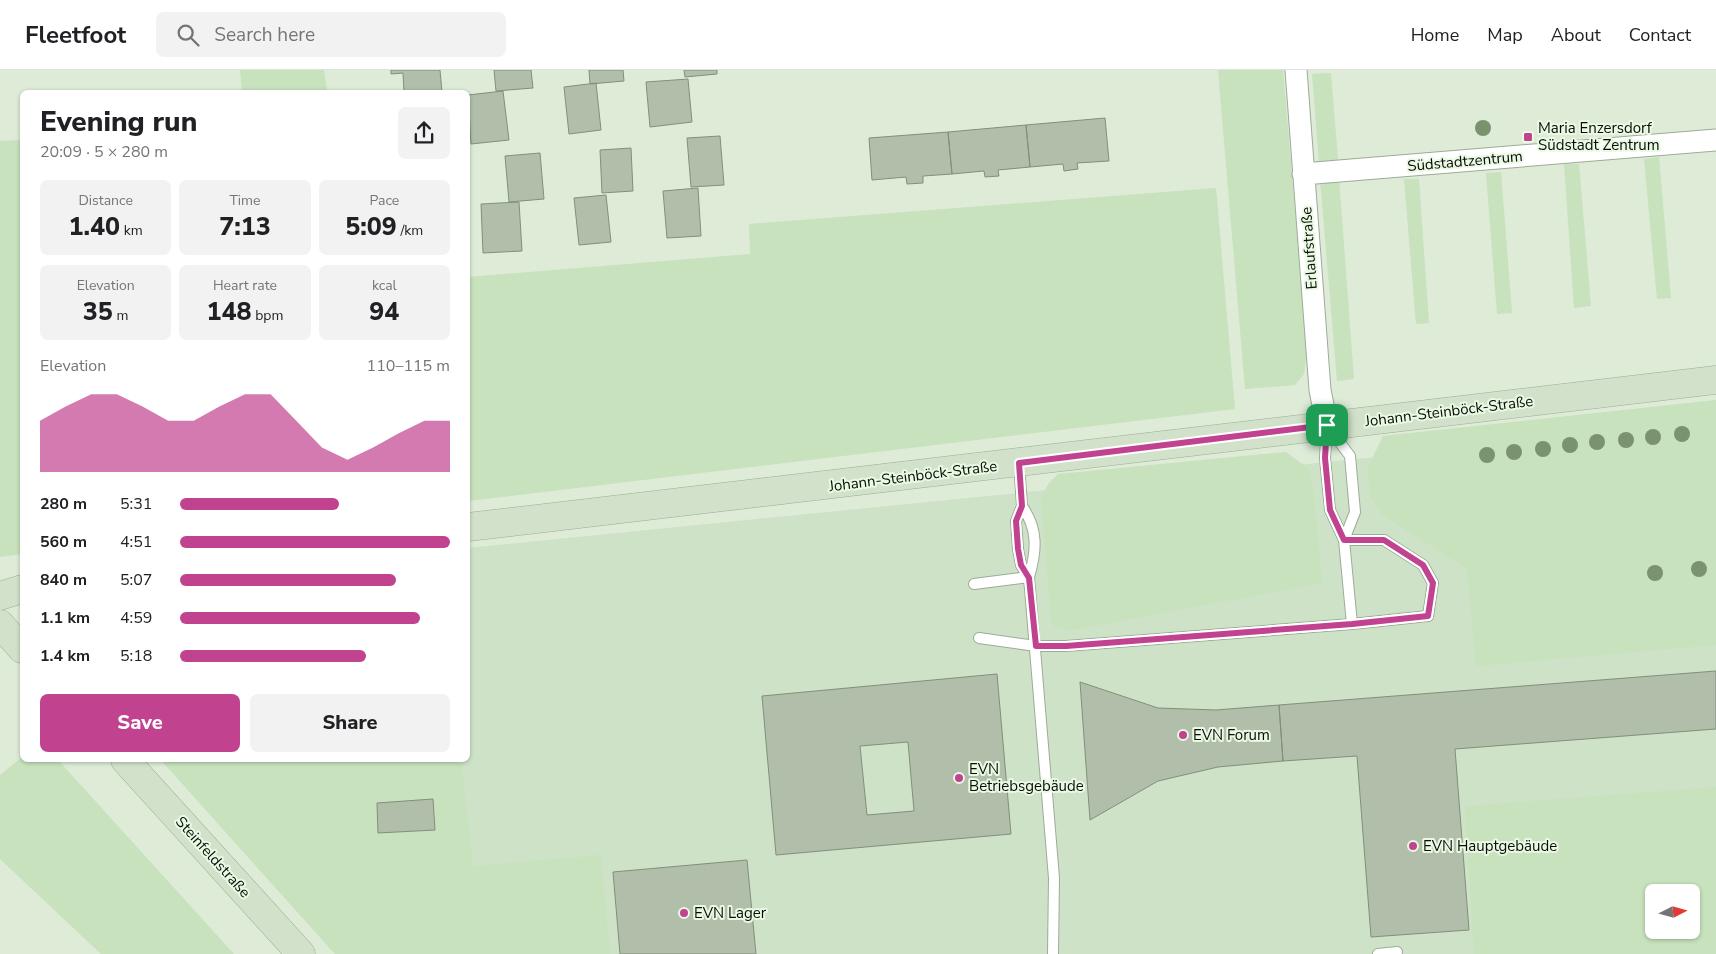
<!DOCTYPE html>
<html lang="en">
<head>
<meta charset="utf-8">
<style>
  body { margin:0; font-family:"Nunito Sans",sans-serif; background:#f2f2f2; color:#202124; height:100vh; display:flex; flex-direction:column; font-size:19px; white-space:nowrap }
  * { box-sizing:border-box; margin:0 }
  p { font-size:16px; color:#757577 }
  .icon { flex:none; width:28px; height:28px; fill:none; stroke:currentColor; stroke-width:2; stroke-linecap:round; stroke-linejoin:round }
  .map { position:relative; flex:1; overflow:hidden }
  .details { position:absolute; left:20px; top:20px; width:450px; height:672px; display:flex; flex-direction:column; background:#fff; border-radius:8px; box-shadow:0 1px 4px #0004 }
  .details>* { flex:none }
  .needle { width:32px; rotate:84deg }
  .tools { position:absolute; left:1645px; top:814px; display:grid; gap:10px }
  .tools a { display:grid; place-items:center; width:55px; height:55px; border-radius:8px; background:#fff; box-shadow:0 1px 4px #0004; font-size:25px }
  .pin { position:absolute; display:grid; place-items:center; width:42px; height:42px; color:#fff; margin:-21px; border-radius:10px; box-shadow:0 2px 8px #0006 }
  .round { display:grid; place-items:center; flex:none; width:52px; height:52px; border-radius:8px; background:#f2f2f2 }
  .headline { display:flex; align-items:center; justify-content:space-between; height:85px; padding:0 20px }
  h1 { font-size:28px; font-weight:800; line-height:38px }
  .metrics { display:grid; grid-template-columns:repeat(3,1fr); gap:8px; height:85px; padding:5px 20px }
  .metrics div { display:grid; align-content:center; border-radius:8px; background:#f2f2f2; text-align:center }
  .metrics b { font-size:25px; font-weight:800 }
  .metrics small { font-size:14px; font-weight:400 }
  .metrics p { font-size:14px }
  .chart { height:140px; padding:10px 20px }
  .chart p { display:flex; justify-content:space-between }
  .chart svg { width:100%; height:90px; margin-top:5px; fill:#c14390; opacity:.7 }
  .cta { display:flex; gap:10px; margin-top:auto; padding:10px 20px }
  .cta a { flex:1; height:58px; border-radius:8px; background:#c14390; color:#fff; font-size:20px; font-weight:800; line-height:58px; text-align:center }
  .cta a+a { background:#f2f2f2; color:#202124 }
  ul { padding:0 20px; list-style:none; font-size:16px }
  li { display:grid; grid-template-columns:80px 60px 1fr; align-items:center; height:38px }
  li i { height:12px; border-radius:6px; background:#c14390 }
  header { display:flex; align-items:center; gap:30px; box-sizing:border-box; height:70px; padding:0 25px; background:#fff; border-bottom:1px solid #e0e0e0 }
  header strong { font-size:24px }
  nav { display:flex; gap:28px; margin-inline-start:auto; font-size:18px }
  .search { width:350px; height:45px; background:#f2f2f2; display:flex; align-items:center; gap:12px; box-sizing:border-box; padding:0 18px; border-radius:8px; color:#757577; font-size:19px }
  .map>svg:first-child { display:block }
  .built { fill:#cee2c7; fill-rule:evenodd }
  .green { fill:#c7e2bc; fill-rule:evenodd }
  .building { fill:#b0beaa; stroke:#818f7c; fill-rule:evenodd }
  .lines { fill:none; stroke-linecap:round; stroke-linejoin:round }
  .lane-casing { stroke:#9dab98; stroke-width:12 }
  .street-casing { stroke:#9dab98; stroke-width:23 }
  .secondary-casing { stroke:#9dab98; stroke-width:29 }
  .lane { stroke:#fff; stroke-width:10 }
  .street { stroke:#fff; stroke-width:21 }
  .secondary { stroke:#d2e2ca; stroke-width:28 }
  .tree { fill:#7a936e }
  .route-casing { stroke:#fff; stroke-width:10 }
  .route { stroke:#c14390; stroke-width:6 }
  .poi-dot { fill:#c14390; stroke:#eaf9e4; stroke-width:2 }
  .labels { text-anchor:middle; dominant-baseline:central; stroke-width:4; stroke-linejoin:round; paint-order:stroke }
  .poi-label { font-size:15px; fill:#090d07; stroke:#eaf9e4; text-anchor:start }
  .street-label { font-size:15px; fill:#090d07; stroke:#eaf9e4 }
</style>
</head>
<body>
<header>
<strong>Fleetfoot</strong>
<div class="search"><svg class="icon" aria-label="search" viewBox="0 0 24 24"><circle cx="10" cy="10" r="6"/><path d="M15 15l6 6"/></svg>Search here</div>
<nav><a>Home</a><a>Map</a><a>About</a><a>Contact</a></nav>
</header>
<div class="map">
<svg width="1716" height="884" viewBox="0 0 1716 884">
  <rect width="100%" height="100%" fill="#ddebd7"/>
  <path class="built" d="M1716,353v531h-1381l-174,-194h307v-212zM1654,822h37v38h-37z"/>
  <path class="green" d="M240,0h84l3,22h-85z
    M1218,0h65l24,279 -3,25 -9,11 -50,4z
    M1331,3l7,87 -19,2 -7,-88z
    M22,70v414l-22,3v-416z
    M1659,87l12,141 -14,1 -13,-140z
    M1564,94h15l12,142 -17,2z
    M1501,102l11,141 -15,1 -11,-141z
    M1339,108l15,201 -17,2 -17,-202z
    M1404,109h15l10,144 -13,1z
    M1216,118l19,221 -767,92v-224l282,-23 -1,-30z
    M1716,330v245l-240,21 -9,-97 -84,-54 -13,-18 -2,-30 15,-31z
    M1286,382l23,17 5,28 8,86 -250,47 -17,-3 -4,-6 -10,-124 8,-14 9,-9z
    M22,687v3h36l176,194h-133l-101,-95v-84z
    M161,690h300l12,106 128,-11 9,99h-275z
    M1716,717v167h-242l-9,-148zM1654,822h37v38h-37z"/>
  <path class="building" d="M391,0h49l2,22h-38l-1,-19 -12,1z
    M494,0h37l2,18 -37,3z
    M589,0h34l1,11 -34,3z
    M684,0h33v4l-32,3z
    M688,9l4,43 -42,5 -4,-45z
    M596,13l5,47 -32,4 -5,-47z
    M503,21l6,49 -38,4 -3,-49z
    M1105,48l4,43 -32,2 1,6 -14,2 -1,-7 -33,3 -4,-42z
    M1026,55l4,42 -32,3 1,6 -14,1 -1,-6 -32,3 -4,-42z
    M948,62l4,42 -29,2v7l-16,1 -1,-7 -34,3 -3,-42z
    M720,66l4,49 -33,2 -4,-49z
    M631,78l2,43 -31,2 -2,-43z
    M540,83l4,46 -35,3 -4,-46z
    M698,118l3,48 -34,2 -4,-47z
    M606,125l5,47 -32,3 -5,-47z
    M519,132l3,49 -39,2 -2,-49z
    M1716,601v58l-261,20 14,181 -98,7 -14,-181 -74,5 -4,-56z
    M997,604l14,160 -235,21 -14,-159zM908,672l6,69 -47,4 -7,-69z
    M1080,612l78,26 58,2 63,-5 4,56 -65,6 -60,14 -68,39z
    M433,729l2,31 -57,3 -1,-30z
    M747,790l9,94h-136l-7,-82z"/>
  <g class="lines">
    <defs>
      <path id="lane" d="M1327,358l-2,30 5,52 14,30 8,84 76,-8 5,-33 -10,-18 -39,-25h-40
        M1329,358l21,28 5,56 -11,28
        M1019,393l3,43 -6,15 2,28 3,16 8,12
        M1022,436c16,23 15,44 7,71l25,301 -1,76
        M974,514l55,-7
        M979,568l57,8h30l286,-22
        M1378,884l19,-2"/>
      <path id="street" d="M1296,0l24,320 7,35
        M1303,104l413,-34"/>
      <path id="secondary" d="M468,457l1248,-147
        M0,526l22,-7
        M0,554l22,25
        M125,690l176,194"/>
    </defs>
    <use href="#lane" class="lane-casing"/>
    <use href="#street" class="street-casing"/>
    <use href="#secondary" class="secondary-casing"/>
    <use href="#lane" class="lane"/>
    <use href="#street" class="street"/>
    <use href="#secondary" class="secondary"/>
  </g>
  <g class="tree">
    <circle cx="1483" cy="58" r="8"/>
    <circle cx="1682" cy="364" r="8"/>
    <circle cx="1653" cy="367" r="8"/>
    <circle cx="1626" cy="370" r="8"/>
    <circle cx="1597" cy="372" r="8"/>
    <circle cx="1570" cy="375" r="8"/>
    <circle cx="1543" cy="379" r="8"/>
    <circle cx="1514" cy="382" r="8"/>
    <circle cx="1487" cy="385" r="8"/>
    <circle cx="1699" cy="499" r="8"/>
    <circle cx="1655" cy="503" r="8"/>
  </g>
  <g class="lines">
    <defs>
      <path id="route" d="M1327,355l-2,33 5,52 14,30h40l39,25 10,18 -5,33 -76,8 -286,22h-30l-7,-68 -8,-13 -3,-16 -2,-28 6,-15 -3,-43z"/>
    </defs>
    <use href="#route" class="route-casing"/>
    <use href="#route" class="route"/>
  </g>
  <g class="poi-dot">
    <rect x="1523" y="62" width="10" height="10" rx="2.5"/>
    <circle cx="1183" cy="665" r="5"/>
    <circle cx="959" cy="708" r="5"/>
    <circle cx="1413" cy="776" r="5"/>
    <circle cx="684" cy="843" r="5"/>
  </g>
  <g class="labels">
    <g class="poi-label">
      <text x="1538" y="58">Maria Enzersdorf<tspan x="1538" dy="17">Südstadt Zentrum</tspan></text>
      <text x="1193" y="665">EVN Forum</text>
      <text x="969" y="699">EVN<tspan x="969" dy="17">Betriebsgebäude</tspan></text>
      <text x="1423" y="776">EVN Hauptgebäude</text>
      <text x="694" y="843">EVN Lager</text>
    </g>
    <g class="street-label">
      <text transform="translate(1465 91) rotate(-5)">Südstadtzentrum</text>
      <text transform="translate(1309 178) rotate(-94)">Erlaufstraße</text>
      <text transform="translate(1449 341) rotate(-7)">Johann-Steinböck-Straße</text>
      <text transform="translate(913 406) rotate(-7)">Johann-Steinböck-Straße</text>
      <text transform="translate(213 787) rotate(48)">Steinfeldstraße</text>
    </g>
  </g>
</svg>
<div class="tools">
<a><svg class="needle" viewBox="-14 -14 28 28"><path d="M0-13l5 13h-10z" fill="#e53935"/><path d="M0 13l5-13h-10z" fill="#757577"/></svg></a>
</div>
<div class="pin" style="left:1327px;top:355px;background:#1e9e55"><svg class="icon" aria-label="arrive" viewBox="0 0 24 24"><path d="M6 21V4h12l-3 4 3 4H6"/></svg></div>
<section class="details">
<div class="headline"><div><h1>Evening run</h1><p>20:09 · 5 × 280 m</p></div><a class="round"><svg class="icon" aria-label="share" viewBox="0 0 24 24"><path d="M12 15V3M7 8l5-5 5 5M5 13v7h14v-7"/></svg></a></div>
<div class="metrics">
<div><p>Distance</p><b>1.40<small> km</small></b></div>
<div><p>Time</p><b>7:13</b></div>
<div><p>Pace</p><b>5:09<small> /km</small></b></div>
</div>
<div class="metrics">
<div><p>Elevation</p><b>35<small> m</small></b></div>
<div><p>Heart rate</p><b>148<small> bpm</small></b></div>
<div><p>kcal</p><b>94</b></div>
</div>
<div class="chart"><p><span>Elevation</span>110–115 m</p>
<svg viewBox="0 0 160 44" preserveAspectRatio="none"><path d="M0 44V19L10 12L20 6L30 6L40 12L50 19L60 19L70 12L80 6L90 6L100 19L110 32L120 38L130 32L140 25L150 19L160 19V44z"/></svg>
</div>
<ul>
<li><b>280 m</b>5:31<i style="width:59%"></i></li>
<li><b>560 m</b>4:51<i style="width:100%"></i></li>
<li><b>840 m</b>5:07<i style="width:80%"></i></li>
<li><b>1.1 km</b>4:59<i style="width:89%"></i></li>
<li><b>1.4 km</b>5:18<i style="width:69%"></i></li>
</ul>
<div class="cta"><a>Save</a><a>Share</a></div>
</section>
</div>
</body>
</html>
